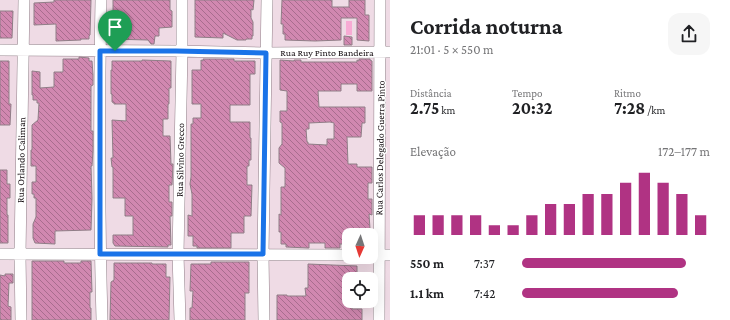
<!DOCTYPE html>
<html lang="pt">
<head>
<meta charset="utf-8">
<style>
  body { margin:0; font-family:"Crimson Pro",serif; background:#f6f6f6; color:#202124; height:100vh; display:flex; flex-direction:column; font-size:15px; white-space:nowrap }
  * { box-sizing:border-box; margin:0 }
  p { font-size:13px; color:#757577 }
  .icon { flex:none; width:22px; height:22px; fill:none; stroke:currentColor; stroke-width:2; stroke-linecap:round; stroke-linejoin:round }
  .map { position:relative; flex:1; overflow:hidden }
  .panel { display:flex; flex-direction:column; background:#fff; width:340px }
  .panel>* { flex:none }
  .needle { width:26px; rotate:183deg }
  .controls { position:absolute; left:342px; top:228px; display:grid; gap:8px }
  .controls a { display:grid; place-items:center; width:36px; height:36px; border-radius:8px; background:#fff; box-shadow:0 4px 16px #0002; font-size:20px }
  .pin { position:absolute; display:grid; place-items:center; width:34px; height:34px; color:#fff; margin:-41px -17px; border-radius:50% 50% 50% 0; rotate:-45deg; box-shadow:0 0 4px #0007 }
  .pin .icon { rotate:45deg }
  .round { display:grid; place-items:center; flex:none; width:42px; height:42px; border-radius:12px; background:#f6f6f6 }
  .head { display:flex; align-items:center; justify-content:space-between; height:68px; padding:0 20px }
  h1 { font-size:22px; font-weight:700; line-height:30px }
  .metrics { display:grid; grid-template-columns:repeat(3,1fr); gap:6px; height:68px; padding:4px 20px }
  .metrics div { display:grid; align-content:center }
  .metrics b { font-size:17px; font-weight:700 }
  .metrics small { font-size:11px; font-weight:400 }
  .metrics p { font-size:11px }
  .chart { height:112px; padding:8px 20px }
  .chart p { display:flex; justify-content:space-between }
  .chart svg { width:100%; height:72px; margin-top:4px; stroke:#b03383; stroke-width:6 }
  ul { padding:0 20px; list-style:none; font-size:13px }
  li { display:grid; grid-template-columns:64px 48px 1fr; align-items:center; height:30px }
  li i { height:10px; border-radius:5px; background:#b03383 }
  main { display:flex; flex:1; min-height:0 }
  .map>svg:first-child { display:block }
  .water { fill:#f7abd4 }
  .building { fill:url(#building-back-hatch); stroke:#907e87; fill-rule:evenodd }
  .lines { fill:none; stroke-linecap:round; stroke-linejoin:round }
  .street-casing { stroke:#917f88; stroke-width:12 }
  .street { stroke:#fff; stroke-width:11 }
  .route-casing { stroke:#fff; stroke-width:8 }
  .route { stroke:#1a73e8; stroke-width:5 }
  .labels { text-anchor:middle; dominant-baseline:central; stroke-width:3; stroke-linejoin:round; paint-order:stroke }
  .street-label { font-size:10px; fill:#110a0e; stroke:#fff }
</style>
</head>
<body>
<main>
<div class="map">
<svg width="390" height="320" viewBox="0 0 390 320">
  <defs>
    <pattern id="building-back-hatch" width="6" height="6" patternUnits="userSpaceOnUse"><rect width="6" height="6" fill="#d188b0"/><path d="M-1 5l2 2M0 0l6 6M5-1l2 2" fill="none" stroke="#a86d8e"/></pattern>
  </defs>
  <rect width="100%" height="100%" fill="#efdbe5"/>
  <path class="water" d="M346,21h6v14h-6z"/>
  <path class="building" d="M54,0h37l-1,35 -1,1v3h-8v1l-25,1v-17l-22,1v-22l20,-1z
    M113,0h57v10l2,1v16l-13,1v8h-4l-1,8h-3l-3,-4 -40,-1v-13h5z
    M195,0h59l-1,10 -2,-1v9l2,4v14h-1v3h-6v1h-9l-14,-7v5l-28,-1z
    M282,0h50v7h17v-7h16v15h4v26l-12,-1v-22h-16v22l-26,1 -30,-1v-6h-2v-10h-2z
    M0,11h13l-1,27h-12z
    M344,36l8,1v8h-8z
    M79,57l10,1v3h3l1,14v10l-2,1v45h2v19l-1,16h-1l1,32 -1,32 -36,1v13l-20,-1 -2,-5v-14l3,-7v-19h-2v-4h-2v-12h4v-16h-5v-16h1v-25l6,-5 1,-17h-2v-3h-4v-5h-1v-24l8,1v16l14,-1v-15h9v-13h16z
    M203,59h31v2h21v13h-5v31h-20v17h20v16h1v22h-2v6h-2v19h5l-1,31h-7v17h-13v15h-34v-2h-4v-10h-5v-21l4,1v-22l-2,-10 1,-7v-53h2v-6h8v-14h-9v-34h9v-10l2,1z
    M359,59h11v1l2,1v30h-15v-7h-16v7h-23l1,16h46v16h-3l-1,14h-14l1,27h9v3h15v16h-4v16h4v16l-3,-1 1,15v6h-21v9h-9v4h-15v-5h-16v5l-23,-1v-3h-5v-12h-2v-18l2,1v-28h4v-19l-6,-5v-15l3,-4v-21l-2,-1v-11h7v-20l-7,-1v-30l14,1v-1h7v2h56v-2l2,1zM330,122l4,1v16h-7v6l-19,-1v-2h-1l-1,-13h3v-6z
    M142,60l29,1v27h-2v16h-1v15h-5v17h7l1,28h2l-1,21h-3v17h3v14h-2l1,29h-3v2l-53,-1 -2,-3v-8h20v-19h-8v-18h-12v-31h-1l-1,-9h2l-1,-38 14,1v-17h-12v-1l-2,-1v-8h-1v-24h1v-9h30z
    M0,61h9v43h2l-1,21h-10z
    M0,170h7v14h3v14h-3v17h1v28h-8z
    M32,261h32v2h17v-2h10l1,31h-2v16h1v12h-59z
    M211,262h38v31h-4v27h-55v-12h2l1,-17h-3l1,-27h20z
    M114,263h38v1h14v13h4l-1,43h-59l1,-38 3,-2z
    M308,264l49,2v11h-4v2h-4v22h3v8h10v11h-85v-25h10v1h19l-1,-8h3z
    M5,274h8v9h-4l-1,23 3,1v13h-11v-45l5,1z"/>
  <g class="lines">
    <defs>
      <path id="street" d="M101,0c-2,107 -2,213 1,320
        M0,50l176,1 90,2 124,-1
        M0,254l349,1
        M371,255h19
        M21,320l-1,-65 4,-255
        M180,320l-2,-66 4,-203v-51
        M264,320l-1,-66 4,-254
        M379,320l1,-320"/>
    </defs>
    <use href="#street" class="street-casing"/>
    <use href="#street" class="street"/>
  </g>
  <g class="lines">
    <defs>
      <path id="route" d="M100,51h76l90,2 -3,201h-163z"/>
    </defs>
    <use href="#route" class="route-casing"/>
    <use href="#route" class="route"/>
  </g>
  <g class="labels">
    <g class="street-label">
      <text x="327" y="52">Rua Ruy Pinto Bandeira</text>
      <text transform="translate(380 148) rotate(-89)">Rua Carlos Delegado Guerra Pinto</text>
      <text transform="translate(21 160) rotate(-89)">Rua Orlando Caliman</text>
      <text transform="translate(180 160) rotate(-89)">Rua Silvino Grecco</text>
    </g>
  </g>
</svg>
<div class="controls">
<a><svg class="needle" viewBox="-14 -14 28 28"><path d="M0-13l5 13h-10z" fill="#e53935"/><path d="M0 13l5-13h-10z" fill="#757577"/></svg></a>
<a><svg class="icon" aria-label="locate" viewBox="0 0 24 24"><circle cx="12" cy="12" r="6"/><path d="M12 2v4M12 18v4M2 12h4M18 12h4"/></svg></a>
</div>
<div class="pin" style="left:115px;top:51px;background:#1e9e55"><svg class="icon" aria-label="arrive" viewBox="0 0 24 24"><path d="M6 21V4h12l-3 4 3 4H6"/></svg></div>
</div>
<section class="panel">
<div class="head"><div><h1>Corrida noturna</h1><p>21:01 · 5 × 550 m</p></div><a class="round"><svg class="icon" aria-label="share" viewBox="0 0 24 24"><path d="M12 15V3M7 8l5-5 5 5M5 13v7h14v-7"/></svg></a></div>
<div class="metrics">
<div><p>Distância</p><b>2.75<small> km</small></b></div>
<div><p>Tempo</p><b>20:32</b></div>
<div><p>Ritmo</p><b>7:28<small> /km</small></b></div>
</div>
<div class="chart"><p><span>Elevação</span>172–177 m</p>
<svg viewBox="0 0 160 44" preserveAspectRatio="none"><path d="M5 44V32M15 44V32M25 44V32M35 44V32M45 44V38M55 44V38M65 44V32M75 44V25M85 44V25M95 44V19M105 44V19M115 44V12M125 44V6M135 44V12M145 44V19M155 44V32"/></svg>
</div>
<ul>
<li><b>550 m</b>7:37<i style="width:87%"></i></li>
<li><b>1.1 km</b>7:42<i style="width:83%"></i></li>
</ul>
</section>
</main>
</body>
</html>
